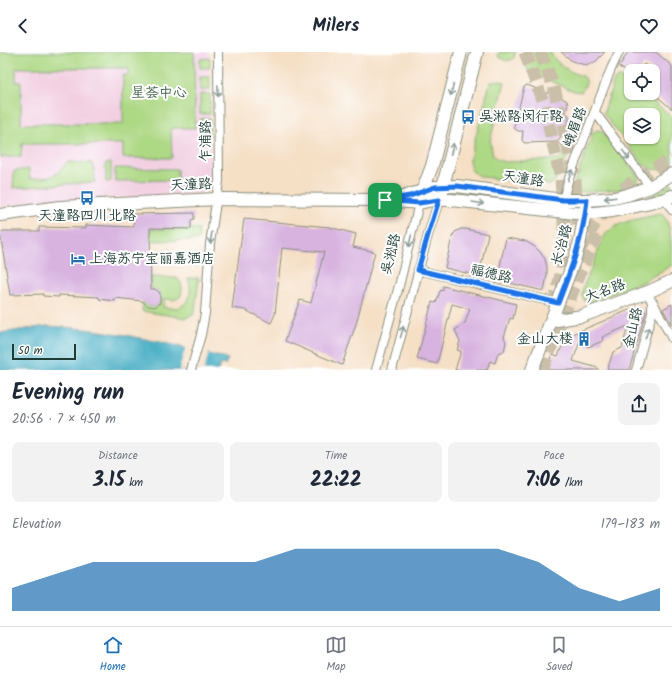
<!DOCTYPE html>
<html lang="en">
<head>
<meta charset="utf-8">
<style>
  body { margin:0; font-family:Kalam,"LXGW WenKai TC",sans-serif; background:#f2f2f3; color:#1f2937; height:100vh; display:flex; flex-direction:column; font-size:15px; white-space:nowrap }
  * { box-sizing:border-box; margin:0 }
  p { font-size:13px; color:#747a83 }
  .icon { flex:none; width:22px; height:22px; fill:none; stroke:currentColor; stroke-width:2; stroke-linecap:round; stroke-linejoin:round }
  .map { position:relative; height:318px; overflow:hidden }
  .details { display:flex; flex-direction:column; background:#fff; flex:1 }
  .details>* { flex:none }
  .tools { position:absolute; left:624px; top:12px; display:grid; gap:8px }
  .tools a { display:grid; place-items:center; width:36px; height:36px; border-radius:8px; background:#fff; box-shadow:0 1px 3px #0004; font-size:20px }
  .scale { position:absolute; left:12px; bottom:10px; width:64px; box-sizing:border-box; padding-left:4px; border:2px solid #1f3d34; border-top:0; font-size:11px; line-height:14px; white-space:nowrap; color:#1f3d34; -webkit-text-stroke:3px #fff; paint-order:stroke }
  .pin { position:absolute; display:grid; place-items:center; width:34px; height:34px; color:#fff; margin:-17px; border-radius:8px; box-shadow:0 2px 6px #0006 }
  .round { display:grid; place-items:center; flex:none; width:42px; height:42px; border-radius:8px; background:#f2f2f3 }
  .overview { display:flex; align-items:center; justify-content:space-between; height:68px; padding:0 12px }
  h1 { font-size:22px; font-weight:600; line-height:30px }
  .stats { display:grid; grid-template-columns:repeat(3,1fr); gap:6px; height:68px; padding:4px 12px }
  .stats div { display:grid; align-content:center; border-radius:8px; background:#f2f2f3; text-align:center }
  .stats b { font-size:20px; font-weight:600 }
  .stats small { font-size:11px; font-weight:400 }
  .stats p { font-size:11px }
  .chart { height:112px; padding:8px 12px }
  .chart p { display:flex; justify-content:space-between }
  .chart svg { width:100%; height:72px; margin-top:4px; fill:#1f6fb2; opacity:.7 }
  header { display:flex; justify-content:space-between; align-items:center; height:52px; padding:0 12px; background:#fff; font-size:18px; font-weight:600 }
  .menu { display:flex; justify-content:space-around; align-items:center; height:56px; border-top:1px solid #e0e1e3; background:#fff; font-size:11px; color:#747a83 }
  .menu a { display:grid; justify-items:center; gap:2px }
  .menu .selected { color:#1f6fb2 }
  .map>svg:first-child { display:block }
  .built { fill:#f2cfe1 }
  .green { fill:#add884; stroke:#668a5c; fill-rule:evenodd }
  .water { fill:#43acc2; stroke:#31747b }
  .pier { fill:#f5dfc5 }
  .building { fill:#d8b3e0 }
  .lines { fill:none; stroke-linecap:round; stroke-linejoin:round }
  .primary-tunnel { stroke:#cabfa8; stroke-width:13; stroke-dasharray:13 6; stroke-linecap:butt }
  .street-casing { stroke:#8a8e7c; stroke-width:10 }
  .secondary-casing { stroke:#8a8e7c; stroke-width:14 }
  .street { stroke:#fff; stroke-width:8 }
  .secondary { stroke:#fff; stroke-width:12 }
  .oneway { stroke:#8f9e9a }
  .route-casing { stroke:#fff; stroke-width:8 }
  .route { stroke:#1a73e8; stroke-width:5 }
  .labels { text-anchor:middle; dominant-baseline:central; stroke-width:4; stroke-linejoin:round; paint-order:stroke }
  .park-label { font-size:14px; fill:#426448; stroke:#fff }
  .poi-label { font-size:14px; fill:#1f3d34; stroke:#fff; text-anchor:start }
  .street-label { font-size:14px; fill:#1f3d34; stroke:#fff }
</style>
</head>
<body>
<header><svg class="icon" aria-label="back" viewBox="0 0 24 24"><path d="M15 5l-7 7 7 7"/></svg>Milers<svg class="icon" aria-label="heart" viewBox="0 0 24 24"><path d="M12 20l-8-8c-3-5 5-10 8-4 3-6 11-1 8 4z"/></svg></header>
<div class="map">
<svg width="672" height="318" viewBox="0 0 672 318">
  <rect width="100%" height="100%" fill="#fff"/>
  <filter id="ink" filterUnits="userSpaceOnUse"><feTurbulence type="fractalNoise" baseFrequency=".025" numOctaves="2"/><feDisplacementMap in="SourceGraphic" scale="8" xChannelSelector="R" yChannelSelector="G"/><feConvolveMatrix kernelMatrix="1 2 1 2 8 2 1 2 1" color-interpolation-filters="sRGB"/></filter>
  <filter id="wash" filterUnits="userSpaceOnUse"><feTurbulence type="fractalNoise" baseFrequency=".012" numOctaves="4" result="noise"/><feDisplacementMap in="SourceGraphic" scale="16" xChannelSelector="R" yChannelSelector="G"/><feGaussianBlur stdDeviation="0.9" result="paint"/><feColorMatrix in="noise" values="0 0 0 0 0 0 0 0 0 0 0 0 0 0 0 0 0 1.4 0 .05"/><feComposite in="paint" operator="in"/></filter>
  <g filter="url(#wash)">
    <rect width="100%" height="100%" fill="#f5dfc5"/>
    <path class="built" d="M0,0h209l2,128 -4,11 -3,2 -139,8 -65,6z"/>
    <path class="green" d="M0,0h194l1,76h-24l1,30h-49v-14h-101l-1,13h-21zM16,16h112v7h-5v49h-102v-42h-5z
      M499,0h17l-3,7 -7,2 -8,-5z
      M528,0h22c7,12 14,16 26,22 3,1 7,1 9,4 3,4 -1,10 -4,14l-7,-1 -45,-19c-5,-7 -3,-12 -1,-20z
      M210,6v10h-10v-9z
      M200,25h10v13h-10z
      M618,26h4l9,6v9h12l29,24v46c-10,8 -18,9 -28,2l-39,-49 -1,-4 10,-32zM631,63h22v22h-22z
      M495,28l10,2 -15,59 3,15 5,4 7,2 53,-3 5,-3 20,-43 3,1 -27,62 -4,5 -5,4 -68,-8c-10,-4 -13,-8 -12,-19l20,-75z
      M200,42h10v20h-10z
      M210,66v17h-10v-16z
      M597,78l5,1 3,4 32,40c2,6 3,9 -2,13l-52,4h-5l-3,-3 -1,-5 19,-51z
      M67,110l25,1 2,3 1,16 -82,6 1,-17 15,-2 1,10c20,-2 25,0 37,-17z
      M111,110v19l-5,1v-19z
      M115,116l62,1 1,11 -63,1z
      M672,131v9l-24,6z
      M660,162c12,3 12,38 12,51l-31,18 -50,19 -6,-1 -3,-5 1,-8 21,-52c13,-16 37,-17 56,-22z
      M150,177h49v11l-48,1z
      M151,225l26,1c6,6 6,11 3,19l-6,3 -10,-1 -1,8c22,5 32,-8 25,-29h11l-4,32 -2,5 -8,3 -43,-7 1,-10 5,5 7,1 5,-4v-10l-5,-4h-4z"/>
    <path class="water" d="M47,274c64,3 120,17 181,33l-3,6 -4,-1 -3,6h-218v-37z"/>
    <path class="pier" d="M186,294l23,6 -5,18h-25z"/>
    <g id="blocks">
      <path class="building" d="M561,0h44l-10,10 -10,3 -13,-4z
        M628,0h28l16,14v43l-19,-16v-23l-9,-6 -5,7h-8v3l-12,-7z
        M527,33l39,15 2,3 -2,10 3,2v4l-9,20 -4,3 -32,1 -2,-3 1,-9h-5l-4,-3 1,-6 9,-35z
        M194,161v6l-3,1v9l-41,-1 1,61h4l5,4v10l-5,4 -7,-1 -6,-5 -27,-3v3l-16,-2v-2l-40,-2v2l-16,-1v-2l-33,1 -10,-62 3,-2h36v-4l47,1v-3l48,2 -1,-13z
        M244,167l85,8 27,7 -3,13 22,5 -19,72 -14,41 -57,-24 15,-41 11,3 13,-51 -42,-4 -7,66 -4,9 -26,-13 -13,-2z
        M461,177h5l22,5 -9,42 -34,-8 7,-31 3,-5z
        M506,186l19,3 10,6 5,5 5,7 2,8v8l-3,16 -47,-11z
        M443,234l73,18 -3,15 -3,-1 -6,19 2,5 -2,9 -6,2 -3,10 -5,-2 -3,9h-32l6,-19 -4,-1 3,-9 -5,-11 10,-7 5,-14 -18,-5 -15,60 -20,-5 15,-57 4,1 4,-12 3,-1z
        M672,252v21l-9,-16z
        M636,255l10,5 -17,58h-22l6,-18 9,-4 6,-22 -26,11 1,4 -15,6 -6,-12 -9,26 25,7v2h-53l7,-16 6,2 8,-19z"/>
    </g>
  </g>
  <g filter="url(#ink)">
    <use href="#blocks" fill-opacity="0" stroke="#8a8e7c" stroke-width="1"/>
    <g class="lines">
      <path class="primary-tunnel" d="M525,0l19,53 17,73 4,60 -3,32 -6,27
        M540,0l14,35 16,68 5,27 3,43
        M579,199c15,-28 33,-55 60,-74 11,-6 22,-12 33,-18
        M570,248l5,-36
        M542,318l37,-95 19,-42"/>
      <defs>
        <path id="street" d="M595,60l55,75
          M665,147l7,11
          M562,152l6,-23 43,-112 8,-17
          M418,218l140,33
          M653,250l19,37
          M191,318l10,-35 4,-22 5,-69 9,-63 -1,-129
          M376,318l24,-88 19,-79
          M392,318l36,-135 11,-35
          M636,318l16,-57v-10l-4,-11"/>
        <path id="secondary" d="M441,142l36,-142
          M421,143l11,-29 29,-114
          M400,146l35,-11 22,-1 106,14h24l27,-2 13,-3 23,-8 22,-13
          M0,163l60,-8 157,-8 168,1 34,3 13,-3h19l134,14 28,-3 33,-7 19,-5 7,-3
          M551,269l31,-5 66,-24 24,-11
          M532,318l42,-109 6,-20 6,-34"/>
      </defs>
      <use href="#street" class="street-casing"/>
      <use href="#secondary" class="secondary-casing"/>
      <use href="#street" class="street"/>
      <use href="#secondary" class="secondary"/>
    </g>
    <defs><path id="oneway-shaft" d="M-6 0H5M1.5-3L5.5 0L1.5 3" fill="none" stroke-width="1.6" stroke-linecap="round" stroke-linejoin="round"/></defs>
    <g class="oneway">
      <use href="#oneway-shaft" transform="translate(452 38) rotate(104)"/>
      <use href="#oneway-shaft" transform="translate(218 39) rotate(89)"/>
      <use href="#oneway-shaft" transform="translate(452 97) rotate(-76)"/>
      <use href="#oneway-shaft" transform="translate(626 103) rotate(54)"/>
      <use href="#oneway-shaft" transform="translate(570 123) rotate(-69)"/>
      <use href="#oneway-shaft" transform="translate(610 146) rotate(173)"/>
      <use href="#oneway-shaft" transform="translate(478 151) rotate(9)"/>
      <use href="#oneway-shaft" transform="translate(211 186) rotate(99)"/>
      <use href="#oneway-shaft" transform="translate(410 189) rotate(103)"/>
      <use href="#oneway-shaft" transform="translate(402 280) rotate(-75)"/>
      <use href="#oneway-shaft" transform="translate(647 281) rotate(-73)"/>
    </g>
  </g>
  <g class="lines" filter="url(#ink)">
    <defs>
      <path id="route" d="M457,134l106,14h24c-4,38 -15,67 -29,103l-140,-33 10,-35 11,-35 -20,3 -34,-3 25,-4 25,-9z"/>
    </defs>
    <use href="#route" class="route-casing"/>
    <use href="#route" class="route"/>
  </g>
  <defs>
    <symbol id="bus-bare" viewBox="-9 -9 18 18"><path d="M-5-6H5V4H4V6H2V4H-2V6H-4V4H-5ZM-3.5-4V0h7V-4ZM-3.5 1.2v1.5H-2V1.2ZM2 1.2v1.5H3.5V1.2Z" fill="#1f6fb2" stroke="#fff" stroke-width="2.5" paint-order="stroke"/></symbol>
    <symbol id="hotel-bare" viewBox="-9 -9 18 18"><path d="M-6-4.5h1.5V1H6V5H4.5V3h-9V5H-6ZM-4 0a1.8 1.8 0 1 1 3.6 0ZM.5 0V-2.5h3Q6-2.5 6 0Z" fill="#1f6fb2" stroke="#fff" stroke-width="2.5" paint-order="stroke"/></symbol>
    <symbol id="building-bare" viewBox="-9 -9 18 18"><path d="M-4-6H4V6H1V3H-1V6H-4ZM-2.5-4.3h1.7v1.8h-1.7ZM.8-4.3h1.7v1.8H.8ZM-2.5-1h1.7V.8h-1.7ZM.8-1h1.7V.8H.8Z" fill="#1f6fb2" stroke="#fff" stroke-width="2.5" paint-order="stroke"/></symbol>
  </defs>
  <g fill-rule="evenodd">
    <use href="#bus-bare" x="458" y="55" width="20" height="20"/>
    <use href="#bus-bare" x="77" y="136" width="20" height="20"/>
    <use href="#hotel-bare" x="68" y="197" width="20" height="20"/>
    <use href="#building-bare" x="574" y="277" width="20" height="20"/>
  </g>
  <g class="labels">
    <g class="park-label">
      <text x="159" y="41">星荟中心</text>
    </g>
    <g class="poi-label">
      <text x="479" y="65">吴淞路闵行路</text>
      <text x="87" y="164" text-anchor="middle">天潼路四川北路</text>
      <text x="89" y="207">上海苏宁宝丽嘉酒店</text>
      <text x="573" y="287" text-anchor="end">金山大楼</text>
    </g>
    <g class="street-label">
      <text transform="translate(575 75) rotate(-69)">峨眉路</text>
      <text transform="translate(206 89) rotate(-91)">乍浦路</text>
      <text transform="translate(523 127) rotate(8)">天潼路</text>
      <text transform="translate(191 133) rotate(-3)">天潼路</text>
      <text transform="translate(562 193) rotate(-74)">长治路</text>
      <text transform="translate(391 202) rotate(-76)">吴淞路</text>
      <text transform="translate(491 222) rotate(13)">福德路</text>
      <text transform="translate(605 239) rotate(-20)">大名路</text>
      <text transform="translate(633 276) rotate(-77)">金山路</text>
    </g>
  </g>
</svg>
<div class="tools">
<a><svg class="icon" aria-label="locate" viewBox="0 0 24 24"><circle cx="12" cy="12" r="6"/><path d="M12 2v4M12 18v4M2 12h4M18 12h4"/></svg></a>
<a><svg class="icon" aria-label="layers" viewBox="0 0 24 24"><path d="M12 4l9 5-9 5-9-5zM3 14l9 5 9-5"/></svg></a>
</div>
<div class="scale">50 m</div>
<div class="pin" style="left:385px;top:148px;background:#1e9e55"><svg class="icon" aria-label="arrive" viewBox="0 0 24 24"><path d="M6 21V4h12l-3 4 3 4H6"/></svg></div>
</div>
<section class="details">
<div class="overview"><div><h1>Evening run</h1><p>20:56 · 7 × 450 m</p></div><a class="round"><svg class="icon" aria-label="share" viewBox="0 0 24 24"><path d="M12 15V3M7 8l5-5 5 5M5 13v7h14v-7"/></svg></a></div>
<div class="stats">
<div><p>Distance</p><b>3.15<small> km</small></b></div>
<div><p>Time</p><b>22:22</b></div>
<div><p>Pace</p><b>7:06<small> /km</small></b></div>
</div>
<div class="chart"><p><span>Elevation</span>179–183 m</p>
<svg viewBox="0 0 160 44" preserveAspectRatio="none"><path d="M0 44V30L10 22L20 14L30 14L40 14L50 14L60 14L70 6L80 6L90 6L100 6L110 6L120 6L130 14L140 30L150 38L160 30V44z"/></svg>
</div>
</section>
<nav class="menu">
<a class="selected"><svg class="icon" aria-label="home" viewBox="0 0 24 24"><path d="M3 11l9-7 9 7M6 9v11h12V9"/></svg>Home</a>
<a><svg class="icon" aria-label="map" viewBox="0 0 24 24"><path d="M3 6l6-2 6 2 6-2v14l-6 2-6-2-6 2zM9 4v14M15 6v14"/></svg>Map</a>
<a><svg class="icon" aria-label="saved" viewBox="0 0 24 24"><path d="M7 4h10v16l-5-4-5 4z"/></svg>Saved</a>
</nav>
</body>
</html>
